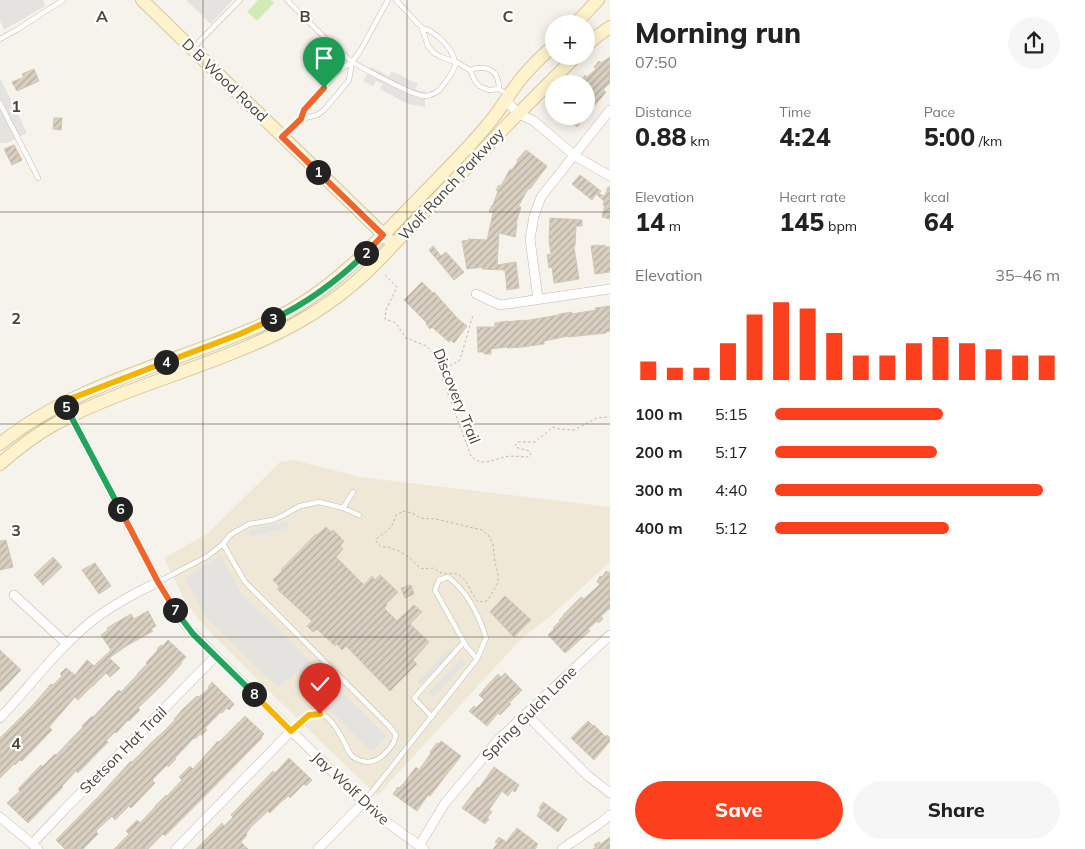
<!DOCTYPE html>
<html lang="en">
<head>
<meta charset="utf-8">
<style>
  body { margin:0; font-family:Mulish,sans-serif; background:#f6f6f6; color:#222; height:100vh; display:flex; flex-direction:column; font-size:19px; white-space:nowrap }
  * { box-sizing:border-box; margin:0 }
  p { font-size:16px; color:#767676 }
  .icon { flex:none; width:28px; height:28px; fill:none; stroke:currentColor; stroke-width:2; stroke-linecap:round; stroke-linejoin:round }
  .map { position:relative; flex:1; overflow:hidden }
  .panel { display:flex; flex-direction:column; background:#fff; width:475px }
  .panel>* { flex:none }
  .buttons { position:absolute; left:545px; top:15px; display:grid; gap:10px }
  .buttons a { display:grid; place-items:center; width:50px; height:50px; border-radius:50%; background:#fff; box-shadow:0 2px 12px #0003; font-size:25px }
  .pin { position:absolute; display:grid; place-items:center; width:42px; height:42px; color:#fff; margin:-51px -21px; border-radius:50% 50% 50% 0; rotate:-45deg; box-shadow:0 0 5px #0007 }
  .pin .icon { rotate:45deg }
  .km { position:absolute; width:25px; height:25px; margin:-12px; border-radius:50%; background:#222; color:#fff; font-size:14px; line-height:25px; text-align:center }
  .round { display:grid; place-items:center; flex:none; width:52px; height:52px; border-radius:26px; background:#f6f6f6 }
  .summary { display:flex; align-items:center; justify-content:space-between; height:85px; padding:0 25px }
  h1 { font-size:28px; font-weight:800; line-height:38px }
  .stats { display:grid; grid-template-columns:repeat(3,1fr); gap:8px; height:85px; padding:5px 25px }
  .stats div { display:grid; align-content:center }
  .stats b { font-size:25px; font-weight:800 }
  .stats small { font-size:14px; font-weight:400 }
  .stats p { font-size:14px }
  .chart { height:140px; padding:10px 25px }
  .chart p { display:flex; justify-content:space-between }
  .chart svg { width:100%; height:90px; margin-top:5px; stroke:#fc3f1d; stroke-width:6 }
  .primary-button { display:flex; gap:10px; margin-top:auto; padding:10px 25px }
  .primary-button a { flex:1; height:58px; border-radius:30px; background:#fc3f1d; color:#fff; font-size:20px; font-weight:800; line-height:58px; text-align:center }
  .primary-button a+a { background:#f6f6f6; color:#222 }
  ul { padding:0 25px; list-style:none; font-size:16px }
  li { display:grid; grid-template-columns:80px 60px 1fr; align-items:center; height:38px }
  li i { height:12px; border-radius:6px; background:#fc3f1d }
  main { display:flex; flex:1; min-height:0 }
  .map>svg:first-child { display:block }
  .education { fill:#efe8d6 }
  .grass { fill:#d2eab5 }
  .parking { fill:#e5e3e0 }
  .building { fill:url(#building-hatch); stroke:#d3c7b4 }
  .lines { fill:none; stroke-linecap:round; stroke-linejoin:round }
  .lane-casing { stroke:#c2bbae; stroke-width:5.5 }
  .street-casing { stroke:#c2bbae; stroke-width:10 }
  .secondary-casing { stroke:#d6c79b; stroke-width:14 }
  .path { stroke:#c4b79f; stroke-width:1; stroke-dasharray:2.5 2.5; stroke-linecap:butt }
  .lane { stroke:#fff; stroke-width:4.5 }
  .street { stroke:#fff; stroke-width:9 }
  .secondary { stroke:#fff3cd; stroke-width:12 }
  .split-1-casing { stroke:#fff; stroke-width:10 }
  .split-2-casing { stroke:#fff; stroke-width:10 }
  .split-3-casing { stroke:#fff; stroke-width:10 }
  .split-4-casing { stroke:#fff; stroke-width:10 }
  .split-5-casing { stroke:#fff; stroke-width:10 }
  .split-6-casing { stroke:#fff; stroke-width:10 }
  .split-7-casing { stroke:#fff; stroke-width:10 }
  .split-8-casing { stroke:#fff; stroke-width:10 }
  .split-9-casing { stroke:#fff; stroke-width:10 }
  .split-1 { stroke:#f0652b; stroke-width:6 }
  .split-2 { stroke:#f0652b; stroke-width:6 }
  .split-3 { stroke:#22a559; stroke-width:6 }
  .split-4 { stroke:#f5b400; stroke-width:6 }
  .split-5 { stroke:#f5b400; stroke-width:6 }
  .split-6 { stroke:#22a559; stroke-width:6 }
  .split-7 { stroke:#f0652b; stroke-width:6 }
  .split-8 { stroke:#22a559; stroke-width:6 }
  .split-9 { stroke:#f5b400; stroke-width:6 }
  .grid { fill:none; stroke:#4b4439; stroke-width:1; stroke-opacity:0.55 }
  .labels { text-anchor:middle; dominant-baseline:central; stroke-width:4.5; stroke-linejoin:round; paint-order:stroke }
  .street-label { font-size:15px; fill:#4b4439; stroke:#fff }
  .grid-label { font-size:16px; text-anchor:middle; font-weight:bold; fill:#4b4439; stroke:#fff; stroke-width:4.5; stroke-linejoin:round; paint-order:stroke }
</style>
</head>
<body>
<main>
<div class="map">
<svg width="610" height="849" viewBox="0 0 610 849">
  <defs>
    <pattern id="building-hatch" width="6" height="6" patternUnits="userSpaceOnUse" patternTransform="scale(1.25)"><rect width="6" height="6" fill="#d8cfc1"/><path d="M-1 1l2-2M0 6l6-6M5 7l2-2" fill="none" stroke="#b1aa9e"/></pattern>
  </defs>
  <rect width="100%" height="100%" fill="#f6f3ec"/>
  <path class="education" d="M294,460l66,17 250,30v55l-57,52 -32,25 -144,157 -112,-109 -59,-59 -20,-25 -22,-45 43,-24 73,-72z"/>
  <path class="grass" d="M258,0h13l3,3 -17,18 -10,-9z"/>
  <path class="parking" d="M0,0h43l2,6 -41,24 -4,-9z
    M186,0h47l-22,24z
    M371,67l18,9 3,-5 26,13 -3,5 4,2h6v16l-17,-3 -28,-15 3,-5 -7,-3 -3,5 -10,-5z
    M0,78l27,55 -20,10h-7z
    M287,521l1,7 -38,9 -1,-7z
    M221,556l20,37 145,143 -14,16 -69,-68 4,-5 -9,-8 -20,16 -70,-67 -23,-42z
    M450,648l4,4 -34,33 -3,-3z
    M461,659l5,4 -33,34 -5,-4z"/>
  <path class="building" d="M610,57v26l-7,7 3,2 -20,24v-32h-7l6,-9 2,2 9,-8 -2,-2 5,-6 2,2z
    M34,69l5,12 -22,10 -5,-9 12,-5 -2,-3z
    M564,116h22l-9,11z
    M54,118h8l-1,12 -8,-1z
    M14,145l8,15 -10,5 -8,-16z
    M526,150l21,16 -17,23h-2l-10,18h3l-5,16 1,1 -2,13 -16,-4 -2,32 19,-3 3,26 -12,2 -2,-20 -23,-1 1,-2 -16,2 -5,-28 7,-1 -1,-1 19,1 6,-27 -4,-1 3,-7h1l5,-14 -2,-1 3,-5 2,1 9,-17 2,1 6,-9 -1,-1z
    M580,175l21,16 -2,3 6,2 3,-9h2v32l-8,-2 3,-12h-2l1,-4 -8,-7 -4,6 -20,-16z
    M550,218l32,2v6h-6l-1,20 -1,1 5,32 -25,4 -2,-16 -3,1 -2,-13 4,-1 -2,-13z
    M599,245l1,1 5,-1v2h5v25l-15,2 -4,-28z
    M433,246l8,10 5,-4 18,20 -10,8 -25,-30z
    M422,282l11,11 1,-1 24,27 9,7 -13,17 -3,-3 -2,2 -17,-15 -2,2 -4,-5 1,-1 -23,-23z
    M610,306v25l-4,1v1l-38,4v-1l-24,5v3l-22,3 -15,1v-1l-16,2v5h-7v-2h-6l-1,-25h18v-4l13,-2v1l15,-2v1l36,-6v-1l13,-2v2l24,-4 -1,-2z
    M326,527l5,5 2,-2 11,11 -4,5 3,3 -7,8 28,28 8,-9 3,4 5,-5 18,17 -12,12 1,1 -3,3 13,13 17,-16 8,7 -12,12 19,18 -16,18 4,4 -27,27 -44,-45 -4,4 -5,-6 -2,2 -18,-17 -4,3 -6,-6 5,-5 -35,-32 2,-3 -6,-6 9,-9 -1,-1 35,-36 1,1z
    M6,540l7,27 -13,3v-29z
    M53,557l9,10 -19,18 -9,-10z
    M95,563l16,23 -12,8 -17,-24z
    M606,571l4,2v35l-9,8 2,3 -5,4 -1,-2 -9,8 2,2 -25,22 -17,-18 6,-6 -1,-1 7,-7 -1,-1 5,-5h-1l18,-18 3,2 16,-15 -3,-2 3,-6 2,1z
    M411,585l3,9 -9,4 -4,-10z
    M505,596l26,24 -17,17 -24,-25z
    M148,611l8,15 -5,3 2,2 -25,14 -19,13 11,10 -10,9 -4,-4 -13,13h-1l-14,14 -3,-3 -26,30 3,3 -30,31 -2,-1 -5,5 -1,-1 -14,14v-40l32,-32 19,-22 2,1 9,-9 -2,-2 6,-6 9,7 12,-15 7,6 17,-16 -10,-15 7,-5 -1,-2 24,-14 3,5z
    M168,640l18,17 -5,5 1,1 -19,21 -25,24 2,2 -11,11 -1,-1 -12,13 -1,-1 -9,9 2,1 -30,31 -2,-2 -14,15 1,1 -35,36 -21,-20 13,-12 -2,-2 23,-24 1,2 13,-13 1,1 27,-28 -1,-1 10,-10 1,1 26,-27 2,2 17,-18h-1l10,-10 -1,-1 12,-13 -1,-1 4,-4 2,1z
    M0,650l21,20 -21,22z
    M505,673l17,17 -13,13 2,1 -11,11 -2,-2 -11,13 -18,-15 5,-5 2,2 8,-8 -5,-5 5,-5h-1l15,-16 3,3z
    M212,682l22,22 -5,6 -2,-2 -5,5 -1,-1 -16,16 2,2 -5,5 -2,-1 -5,5 -1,-1 -19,20 1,1 -8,8 -1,-2 -15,15 3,3 -24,25 -2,-2 -14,14 -3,-4 -16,15 2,3 -15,15h-18l-9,-9 44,-45 31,-34 1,1 26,-26h1l16,-16 -1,-1 10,-11 13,-12 2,1 10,-9 -1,-1z
    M245,716l19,18 -3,3 1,1 -54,55 -43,43 -2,-2 -15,15h-34l15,-15 -3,-3 11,-11 3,3 16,-17h-1l11,-11 1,1 15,-16 -3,-3 11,-11 3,3 25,-28 1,1z
    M588,721l5,5 1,-1 12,12 1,-2 3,3v3l-16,19 -23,-22z
    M441,741l20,15 -31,40 -2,-1 -11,16 -24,-17 5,-7 1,1 5,-5 12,-16 3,3 12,-17 -1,-1 7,-9 2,1z
    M289,758l23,22 -6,6 -2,-2 -14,14 -2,-2 -4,4h-1l-13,13 -2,-2 -17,16 -5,7 1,1 -6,7 7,7h-52l26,-26 2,3 9,-9 -2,-2 42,-44 2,2z
    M494,767l25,18 -4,7 -3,-2 -4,6 -6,-5 -13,19 3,2 -5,6 2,1 -4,5 -23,-16 16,-21 1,1z
    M543,802l24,17 -9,13 -21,-16 4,-7 -2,-1z
    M517,828l21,16 -3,5h-42l5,-6 -3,-1 4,-5 7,5z
    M610,837v12h-17l3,-2 -2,-2 5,-3 2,2z"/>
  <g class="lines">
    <defs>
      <path id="lane" d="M287,0l39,39 26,23 8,-11 28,-51
        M396,0l26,28 6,18 6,7 7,4 15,5 14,8 5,11 4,5 10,4 10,-1 9,6
        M0,39l18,-10 45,-29
        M193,48l47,-48
        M352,62c13,7 62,35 74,34 3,0 9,-3 11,-4 5,-4 19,-23 18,-29 -1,-14 -20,-32 -33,-35
        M470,70c17,-6 29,0 29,19
        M0,103l38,75
        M301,119l16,-4 7,-5 12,-14 13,-16 3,-18
        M284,135l17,-16 3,-9 35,-40 13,-8
        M343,508l10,-16
        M223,544l22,38 144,144 7,9c-2,10 -8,16 -15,22 -4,3 -10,5 -15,5 -4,-1 -11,-3 -14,-6 -4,-4 -5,-9 -8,-14 -4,-8 -14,-27 -24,-28 -12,-2 -21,10 -29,17
        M158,582l50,-26 15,-12 7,-9 19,-11 24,-4 11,-5 16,-9 19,-4 24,6 16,7
        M432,717l-18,-19 50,-56
        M364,802l113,-143 9,-21c-7,-23 -18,-46 -38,-61l-9,3 -4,10 31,56 11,13"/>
      <path id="street" d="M505,100l14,14 15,7 41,35 35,20
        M476,294l24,11 110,-16
        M538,299l-8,-60 4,-23 7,-19 69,-87
        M64,403l91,173 20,34 12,17 168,167 26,24 43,31
        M14,595l53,49
        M526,714l61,61 23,18
        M0,718c30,-32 58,-70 92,-97 20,-16 43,-28 66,-39
        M0,817l38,32
        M32,844l32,-34 152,-154
        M419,846l26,-43 54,-64 111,-104
        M176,849l115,-118
        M318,849l46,-47
        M562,849l37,-25 11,-9"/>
      <path id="secondary" d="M142,0l247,240
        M575,24l23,-24
        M586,46l10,-9 14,-10
        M0,444c61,-50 141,-73 214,-100 28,-11 56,-21 82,-37 48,-29 85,-70 124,-110 23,-24 48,-48 69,-74 12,-14 20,-29 31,-43 10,-13 22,-24 34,-35
        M0,464c17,-15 35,-29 55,-40 26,-14 53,-25 80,-35 43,-16 86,-30 128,-49 43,-19 82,-45 115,-79l131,-138 67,-67"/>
    </defs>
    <use href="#lane" class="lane-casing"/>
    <use href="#street" class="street-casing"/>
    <use href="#secondary" class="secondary-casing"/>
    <path class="path" d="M385,275l12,12 -11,23 -1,9 11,4 10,15 21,8 7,10 37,100c10,11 21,4 33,1 8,-2 17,0 24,0l3,-3 -2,-3 -11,-3 -3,-2 3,-4h17l18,-15 6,2 15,1 23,-12 13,-1
      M441,371l19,-11 13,-45
      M403,511l9,2 8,5 16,1 46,11 7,6 4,8 2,18 3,12v8l-10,18 -4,2 -7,-1c-11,-15 -10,-31 -34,-27l-10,-6 -9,1 -4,-1 -10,-10 -11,-7 -12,-4h-6l-5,-6v-2c9,-7 18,-11 19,-23z"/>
    <use href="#lane" class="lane"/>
    <use href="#street" class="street"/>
    <use href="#secondary" class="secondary"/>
  </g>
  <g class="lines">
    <defs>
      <path id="split-1" d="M318,172l-36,-35 19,-18 3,-9 20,-22"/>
      <path id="split-2" d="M318,172l65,63 -17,18"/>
      <path id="split-3" d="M273,319c35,-16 66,-40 93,-66"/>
      <path id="split-4" d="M166,362l74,-28 33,-15"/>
      <path id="split-5" d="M66,407l-2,-5 11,-5 91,-35"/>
      <path id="split-6" d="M66,407l54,102"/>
      <path id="split-7" d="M120,509l38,73 17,28"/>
      <path id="split-8" d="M175,610l18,24 61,60"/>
      <path id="split-9" d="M254,694l37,37 18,-16 11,-1"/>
    </defs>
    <use href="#split-1" class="split-1-casing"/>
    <use href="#split-2" class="split-2-casing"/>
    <use href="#split-3" class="split-3-casing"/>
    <use href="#split-4" class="split-4-casing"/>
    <use href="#split-5" class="split-5-casing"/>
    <use href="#split-6" class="split-6-casing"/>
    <use href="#split-7" class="split-7-casing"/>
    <use href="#split-8" class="split-8-casing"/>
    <use href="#split-9" class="split-9-casing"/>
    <use href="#split-1" class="split-1"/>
    <use href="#split-2" class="split-2"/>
    <use href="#split-3" class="split-3"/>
    <use href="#split-4" class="split-4"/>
    <use href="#split-5" class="split-5"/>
    <use href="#split-6" class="split-6"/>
    <use href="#split-7" class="split-7"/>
    <use href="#split-8" class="split-8"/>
    <use href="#split-9" class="split-9"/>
  </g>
  <path class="grid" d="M203,0v849M407,0v849M0,212h610M0,424h610M0,637h610"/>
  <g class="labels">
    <g class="street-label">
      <text transform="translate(225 80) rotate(44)">D B Wood Road</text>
      <text transform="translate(451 184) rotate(-47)">Wolf Ranch Parkway</text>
      <text transform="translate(457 396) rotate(68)">Discovery Trail</text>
      <text transform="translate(529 713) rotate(-45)">Spring Gulch Lane</text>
      <text transform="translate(123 750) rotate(-45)">Stetson Hat Trail</text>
      <text transform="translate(351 788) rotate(43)">Jay Wolf Drive</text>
    </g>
  </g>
  <g class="grid-label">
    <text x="102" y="22">A</text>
    <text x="305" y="22">B</text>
    <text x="508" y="22">C</text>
    <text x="16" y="112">1</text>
    <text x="16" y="324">2</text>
    <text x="16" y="536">3</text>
    <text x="16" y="749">4</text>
  </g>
</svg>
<div class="buttons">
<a>+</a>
<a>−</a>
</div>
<div class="pin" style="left:324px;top:88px;background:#1e9e55"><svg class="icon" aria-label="arrive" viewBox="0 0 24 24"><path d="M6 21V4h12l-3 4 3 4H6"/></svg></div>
<div class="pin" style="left:320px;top:714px;background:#d93025"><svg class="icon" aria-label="check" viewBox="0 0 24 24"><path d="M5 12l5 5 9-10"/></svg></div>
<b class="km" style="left:318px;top:172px">1</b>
<b class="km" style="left:366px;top:253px">2</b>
<b class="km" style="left:273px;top:319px">3</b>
<b class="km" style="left:166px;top:362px">4</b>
<b class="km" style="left:66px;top:407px">5</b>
<b class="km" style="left:120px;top:509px">6</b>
<b class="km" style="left:175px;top:610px">7</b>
<b class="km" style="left:254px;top:694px">8</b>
</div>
<section class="panel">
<div class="summary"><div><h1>Morning run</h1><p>07:50</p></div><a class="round"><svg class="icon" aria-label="share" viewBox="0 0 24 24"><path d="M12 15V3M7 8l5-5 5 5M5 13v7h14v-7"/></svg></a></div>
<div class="stats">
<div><p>Distance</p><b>0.88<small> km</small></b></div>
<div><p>Time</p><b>4:24</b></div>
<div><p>Pace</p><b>5:00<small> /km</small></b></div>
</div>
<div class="stats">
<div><p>Elevation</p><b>14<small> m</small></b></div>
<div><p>Heart rate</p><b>145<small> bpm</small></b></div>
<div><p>kcal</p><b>64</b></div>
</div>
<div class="chart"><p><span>Elevation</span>35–46 m</p>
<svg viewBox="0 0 160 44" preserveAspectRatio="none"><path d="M5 44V35M15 44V38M25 44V38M35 44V26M45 44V12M55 44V6M65 44V9M75 44V21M85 44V32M95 44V32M105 44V26M115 44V23M125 44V26M135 44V29M145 44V32M155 44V32"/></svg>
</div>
<ul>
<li><b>100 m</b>5:15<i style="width:59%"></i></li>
<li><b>200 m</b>5:17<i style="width:57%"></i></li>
<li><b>300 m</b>4:40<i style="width:94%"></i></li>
<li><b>400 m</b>5:12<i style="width:61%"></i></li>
</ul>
<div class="primary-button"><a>Save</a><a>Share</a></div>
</section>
</main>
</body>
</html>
